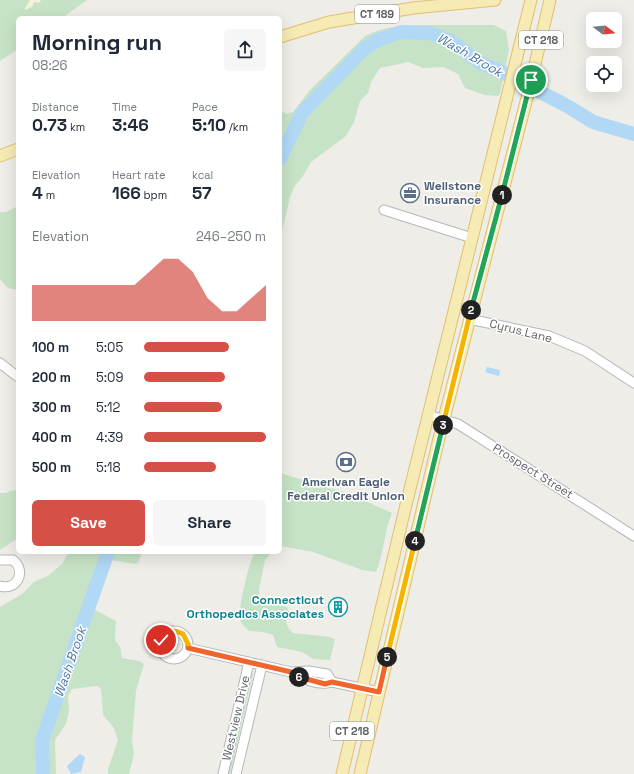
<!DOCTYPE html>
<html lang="en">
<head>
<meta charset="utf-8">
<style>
  body { margin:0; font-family:"Space Grotesk",sans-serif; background:#f6f6f7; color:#1f2937; height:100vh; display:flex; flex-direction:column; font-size:15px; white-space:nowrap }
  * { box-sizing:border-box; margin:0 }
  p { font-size:13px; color:#747a83 }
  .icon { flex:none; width:22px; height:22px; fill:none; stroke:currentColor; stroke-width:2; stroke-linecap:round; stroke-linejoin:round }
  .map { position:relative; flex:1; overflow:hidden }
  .side { position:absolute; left:16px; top:16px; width:266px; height:538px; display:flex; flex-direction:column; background:#fff; border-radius:6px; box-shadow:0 4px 16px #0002 }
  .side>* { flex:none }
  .needle { width:26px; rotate:106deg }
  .fabs { position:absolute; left:586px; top:12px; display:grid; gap:8px }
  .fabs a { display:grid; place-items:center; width:36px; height:36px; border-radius:6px; background:#fff; box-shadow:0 4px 16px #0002; font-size:20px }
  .pin { position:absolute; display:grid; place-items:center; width:34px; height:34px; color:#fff; margin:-17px; border:2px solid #fff; border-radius:50%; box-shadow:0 1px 4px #0007 }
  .km { position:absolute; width:20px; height:20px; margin:-10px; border-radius:50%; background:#222; color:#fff; font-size:11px; line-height:20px; text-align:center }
  .round { display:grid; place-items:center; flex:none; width:42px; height:42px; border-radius:6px; background:#f6f6f7 }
  .headline { display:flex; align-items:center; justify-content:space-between; height:68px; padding:0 16px }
  h1 { font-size:22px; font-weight:700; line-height:30px }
  .figures { display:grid; grid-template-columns:repeat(3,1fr); gap:6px; height:68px; padding:4px 16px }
  .figures div { display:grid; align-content:center }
  .figures b { font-size:17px; font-weight:700 }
  .figures small { font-size:11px; font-weight:400 }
  .figures p { font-size:11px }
  .chart { height:112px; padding:8px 16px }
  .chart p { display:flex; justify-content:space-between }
  .chart svg { width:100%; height:72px; margin-top:4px; fill:#d55147; opacity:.7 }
  .primary-button { display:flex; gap:8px; margin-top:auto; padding:8px 16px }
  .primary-button a { flex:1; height:46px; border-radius:6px; background:#d55147; color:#fff; font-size:16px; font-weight:700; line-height:46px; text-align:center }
  .primary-button a+a { background:#f6f6f7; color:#1f2937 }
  ul { padding:0 16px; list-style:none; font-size:13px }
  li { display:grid; grid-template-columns:64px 48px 1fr; align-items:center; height:30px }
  li i { height:10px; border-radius:5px; background:#d55147 }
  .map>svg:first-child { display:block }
  .green { fill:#c7e3c7 }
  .sand { fill:#f7f0da }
  .water { fill:#b1d8f5 }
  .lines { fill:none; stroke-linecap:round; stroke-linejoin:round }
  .river { stroke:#b1d8f5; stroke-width:14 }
  .minor-casing { stroke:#b4b7ba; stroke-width:11 }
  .major-casing { stroke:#e1c06e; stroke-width:13 }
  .minor { stroke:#fff; stroke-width:9 }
  .major { stroke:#f6ebb5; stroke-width:11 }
  .split-1-casing { stroke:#fff; stroke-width:8 }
  .split-2-casing { stroke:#fff; stroke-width:8 }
  .split-3-casing { stroke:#fff; stroke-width:8 }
  .split-4-casing { stroke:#fff; stroke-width:8 }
  .split-5-casing { stroke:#fff; stroke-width:8 }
  .split-6-casing { stroke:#fff; stroke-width:8 }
  .split-7-casing { stroke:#fff; stroke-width:8 }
  .split-8-casing { stroke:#fff; stroke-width:8 }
  .split-1 { stroke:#22a559; stroke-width:5 }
  .split-2 { stroke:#22a559; stroke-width:5 }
  .split-3 { stroke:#f5b400; stroke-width:5 }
  .split-4 { stroke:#22a559; stroke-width:5 }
  .split-5 { stroke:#f5b400; stroke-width:5 }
  .split-6 { stroke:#f0652b; stroke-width:5 }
  .split-7 { stroke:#f0652b; stroke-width:5 }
  .split-8 { stroke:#f5b400; stroke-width:5 }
  .labels { text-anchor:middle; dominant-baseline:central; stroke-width:3; stroke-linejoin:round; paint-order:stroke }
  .shield { fill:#fff; stroke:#8e9193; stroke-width:1 }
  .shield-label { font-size:11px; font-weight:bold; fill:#5e6265 }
  .service-label { font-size:12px; font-weight:bold; fill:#4e5e75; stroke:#fff; text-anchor:start }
  .street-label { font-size:12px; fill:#5e6265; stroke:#fff }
  .culture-label { font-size:12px; font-weight:bold; fill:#0d838f; stroke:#fff; text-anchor:end }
  .water-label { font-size:13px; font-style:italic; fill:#4f79a6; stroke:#fff }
</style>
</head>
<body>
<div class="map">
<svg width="634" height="774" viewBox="0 0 634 774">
  <rect width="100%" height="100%" fill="#efede7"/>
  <path class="green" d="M0,0h87l-25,18h-44v31l-18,12z
    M429,25h65l12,6 3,19 -9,44 -2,2 -14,-1 -19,-7 -7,-14 -14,-7 -21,1 -15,-6 -28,6 -9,14 -3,11 -8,8 -6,21 -8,14 -35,26 -8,14 -9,11 -4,10 -10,43v-131l6,5 7,-2 17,-22 55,-54c20,-11 42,-10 64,-11z
    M18,206v84l-10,-2 -8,-9v-67h6z
    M280,473l67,20 45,20c-8,19 -8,40 -16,59l-14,-2 -49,-18 -33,-6z
    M18,489v49l-18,12v-57h5z
    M69,552h73l-4,11 -3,1 -24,-4 -10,26 -6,21v3l21,11 -1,19 5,7 2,11 18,3 4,3 -8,27 -4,49 2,14 -5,20h-21v-5l10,-29 -4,-12 -11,-13 -2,-26 -4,-3 -25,3 -4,7 1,14 -3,14 -11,16 1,34h-56v-167l22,-13 12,-12 15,-7 13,-11z
    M255,552h17l-7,8 -6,29v8l4,4 24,6 2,5 -3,10 3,7 4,4 37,4 5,2 -5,21 -17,-1 -11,-7 -25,-5 -4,-12 -10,-3 -14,-1c-3,-3 -8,-7 -9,-12 -2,-11 9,-57 15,-67z
    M250,672l3,2 -23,100h-5z"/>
  <path class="sand" d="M30,0h11l-2,3 -5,-1 -2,5 -7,3v-2z"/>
  <path class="water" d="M487,367l13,3 -1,6 -14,-4z
    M80,754l5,3 -4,15 -10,2 -4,-8z"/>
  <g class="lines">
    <path class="river" d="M280,159l22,-46 61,-63 13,-9 25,-9 29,1 21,8 29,22 20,8 69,36 24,15 41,12
      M43,774l-1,-34 66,-188"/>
    <defs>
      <path id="minor" d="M384,210l88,28
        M469,319l80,17 36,15 49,32
        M0,363l18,14
        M428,415l30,9 176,112
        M0,560h13c14,11 4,31 -13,26
        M160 645a14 14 0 1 1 28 0a14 14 0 1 1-28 0Z
        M188,648l103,24 18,-1 18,3 5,8
        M291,672c11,7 28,14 41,10l47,10
        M223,774l26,-112
        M236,774l26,-109"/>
      <path id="major" d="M280,37l49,-15 84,-14 82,-8
        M0,156l18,-7
        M342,774l62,-261 127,-513
        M360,774l80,-340 88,-340 22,-94"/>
    </defs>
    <use href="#minor" class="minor-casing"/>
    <use href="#major" class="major-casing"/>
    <use href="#minor" class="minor"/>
    <use href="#major" class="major"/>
  </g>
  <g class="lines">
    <defs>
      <path id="split-1" d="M502,195l29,-115"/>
      <path id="split-2" d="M471,310l31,-115"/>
      <path id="split-3" d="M443,425l28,-115"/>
      <path id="split-4" d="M415,541l28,-116"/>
      <path id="split-5" d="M387,657l28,-116"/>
      <path id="split-6" d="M299,677l26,7 7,-2 47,10 8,-35"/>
      <path id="split-7" d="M188,644v4l103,24 8,5"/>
      <path id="split-8" d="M161,640c5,-9 13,-11 22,-6l5,10"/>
    </defs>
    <use href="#split-1" class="split-1-casing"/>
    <use href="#split-2" class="split-2-casing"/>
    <use href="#split-3" class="split-3-casing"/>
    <use href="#split-4" class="split-4-casing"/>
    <use href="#split-5" class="split-5-casing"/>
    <use href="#split-6" class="split-6-casing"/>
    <use href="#split-7" class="split-7-casing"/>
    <use href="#split-8" class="split-8-casing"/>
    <use href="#split-1" class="split-1"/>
    <use href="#split-2" class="split-2"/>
    <use href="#split-3" class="split-3"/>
    <use href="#split-4" class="split-4"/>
    <use href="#split-5" class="split-5"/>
    <use href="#split-6" class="split-6"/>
    <use href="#split-7" class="split-7"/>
    <use href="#split-8" class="split-8"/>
  </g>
  <defs>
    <symbol id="office-ring" viewBox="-11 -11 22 22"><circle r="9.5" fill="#fff" stroke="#5c6f8a" stroke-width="1.5"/><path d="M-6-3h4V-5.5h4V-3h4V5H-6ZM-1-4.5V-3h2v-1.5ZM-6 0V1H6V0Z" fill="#5c6f8a"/></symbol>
    <symbol id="bank-ring" viewBox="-11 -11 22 22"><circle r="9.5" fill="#fff" stroke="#5c6f8a" stroke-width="1.5"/><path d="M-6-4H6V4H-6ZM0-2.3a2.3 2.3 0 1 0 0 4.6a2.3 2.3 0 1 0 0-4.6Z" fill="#5c6f8a"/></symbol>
    <symbol id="building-ring" viewBox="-11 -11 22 22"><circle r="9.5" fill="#fff" stroke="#0f9aa8" stroke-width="1.5"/><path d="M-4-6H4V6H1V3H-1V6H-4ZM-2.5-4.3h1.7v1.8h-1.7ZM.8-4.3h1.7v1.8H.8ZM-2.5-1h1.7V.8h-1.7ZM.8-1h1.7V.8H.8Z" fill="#0f9aa8"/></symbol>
  </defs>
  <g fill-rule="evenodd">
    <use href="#office-ring" x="399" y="182" width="22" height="22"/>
    <use href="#bank-ring" x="335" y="451" width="22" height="22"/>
    <use href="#building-ring" x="327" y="596" width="22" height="22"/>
  </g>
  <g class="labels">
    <g class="shield">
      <rect x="355" y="5" width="44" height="18" rx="3"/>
      <rect x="519" y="31" width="44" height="18" rx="3"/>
      <rect x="330" y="722" width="44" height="18" rx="3"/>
    </g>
    <g class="shield-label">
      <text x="377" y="14">CT 189</text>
      <text x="541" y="40">CT 218</text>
      <text x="352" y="731">CT 218</text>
    </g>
    <g class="service-label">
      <text x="424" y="186">Wellstone<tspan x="424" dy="14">Insurance</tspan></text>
      <text x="346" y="482" text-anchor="middle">Amerivan Eagle<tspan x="346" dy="14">Federal Credit Union</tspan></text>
    </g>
    <g class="street-label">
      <text transform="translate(521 331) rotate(14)">Cyrus Lane</text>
      <text transform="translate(533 471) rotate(32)">Prospect Street</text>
      <text transform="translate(236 718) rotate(-77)">Westview Drive</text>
    </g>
    <g class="culture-label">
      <text x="324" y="600">Connecticut<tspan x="324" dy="14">Orthopedics Associates</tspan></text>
    </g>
    <g class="water-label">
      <text transform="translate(470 55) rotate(30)">Wash Brook</text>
      <text transform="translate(70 662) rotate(-71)">Wash Brook</text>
    </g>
  </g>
</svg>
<div class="fabs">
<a><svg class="needle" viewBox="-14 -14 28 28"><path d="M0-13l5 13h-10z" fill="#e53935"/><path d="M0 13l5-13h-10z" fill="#747a83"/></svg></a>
<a><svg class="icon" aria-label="locate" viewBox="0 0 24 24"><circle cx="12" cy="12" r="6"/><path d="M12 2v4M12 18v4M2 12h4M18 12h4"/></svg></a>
</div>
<div class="pin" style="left:531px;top:80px;background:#1e9e55"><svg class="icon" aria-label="arrive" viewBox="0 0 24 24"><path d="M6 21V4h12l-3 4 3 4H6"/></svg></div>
<div class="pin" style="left:161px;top:640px;background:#d93025"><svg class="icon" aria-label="check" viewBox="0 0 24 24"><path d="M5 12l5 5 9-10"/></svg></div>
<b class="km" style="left:502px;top:195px">1</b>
<b class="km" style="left:471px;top:310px">2</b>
<b class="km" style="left:443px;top:425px">3</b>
<b class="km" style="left:415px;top:541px">4</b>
<b class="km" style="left:387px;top:657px">5</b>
<b class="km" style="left:299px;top:677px">6</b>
<section class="side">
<div class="headline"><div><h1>Morning run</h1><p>08:26</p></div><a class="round"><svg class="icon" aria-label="share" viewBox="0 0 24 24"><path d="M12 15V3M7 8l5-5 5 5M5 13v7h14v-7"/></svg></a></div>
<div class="figures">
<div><p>Distance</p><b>0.73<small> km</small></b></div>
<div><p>Time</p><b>3:46</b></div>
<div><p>Pace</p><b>5:10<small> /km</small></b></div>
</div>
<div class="figures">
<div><p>Elevation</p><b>4<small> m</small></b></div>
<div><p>Heart rate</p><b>166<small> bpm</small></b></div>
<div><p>kcal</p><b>57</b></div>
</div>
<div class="chart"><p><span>Elevation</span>246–250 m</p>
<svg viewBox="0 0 160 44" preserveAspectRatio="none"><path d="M0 44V22L10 22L20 22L30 22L40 22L50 22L60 22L70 22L80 14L90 6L100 6L110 14L120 30L130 38L140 38L150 30L160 22V44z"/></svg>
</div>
<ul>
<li><b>100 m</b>5:05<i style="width:70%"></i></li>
<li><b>200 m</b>5:09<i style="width:66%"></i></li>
<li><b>300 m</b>5:12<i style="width:64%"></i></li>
<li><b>400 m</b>4:39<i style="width:100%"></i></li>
<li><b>500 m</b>5:18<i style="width:59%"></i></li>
</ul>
<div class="primary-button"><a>Save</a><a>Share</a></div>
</section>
</div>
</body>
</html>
